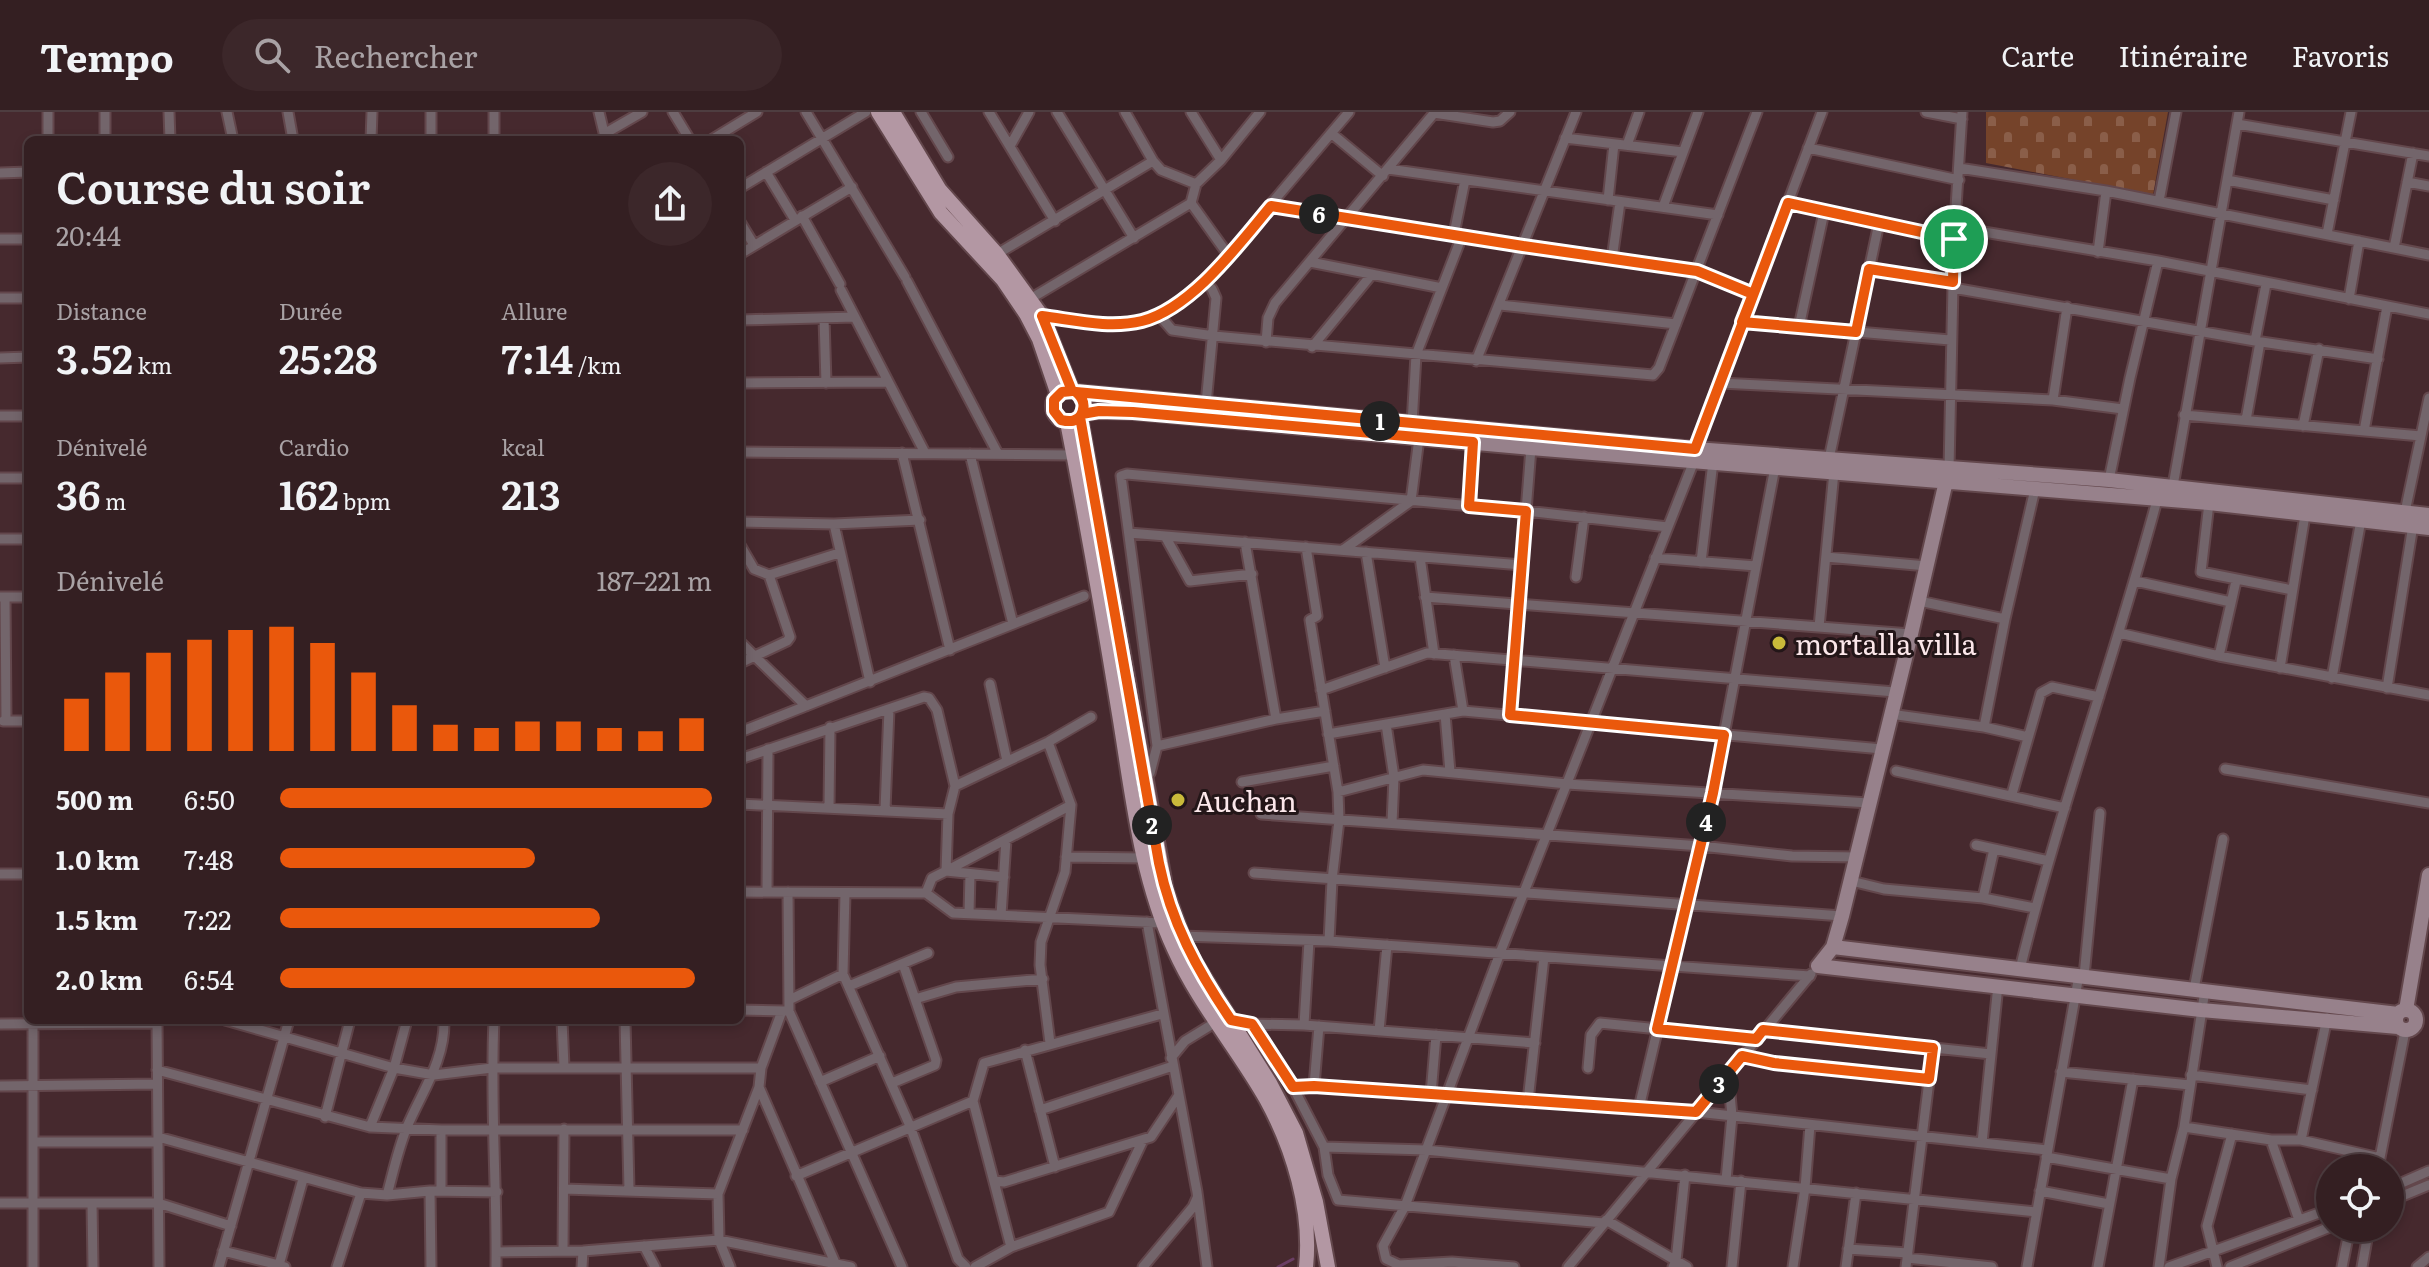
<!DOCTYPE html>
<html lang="fr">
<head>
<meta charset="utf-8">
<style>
  body { margin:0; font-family:Literata,serif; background:#3c272a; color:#f1f3f6; height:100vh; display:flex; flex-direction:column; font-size:30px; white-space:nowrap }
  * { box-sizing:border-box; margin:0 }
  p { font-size:26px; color:#a9a2a5 }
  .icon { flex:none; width:44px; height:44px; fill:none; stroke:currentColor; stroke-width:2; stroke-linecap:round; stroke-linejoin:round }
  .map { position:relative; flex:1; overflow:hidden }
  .details { position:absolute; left:24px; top:24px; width:720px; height:888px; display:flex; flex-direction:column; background:#341f22; border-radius:12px; box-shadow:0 4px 12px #0003,0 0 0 2px #4e3d40 }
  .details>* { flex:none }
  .controls { position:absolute; left:2316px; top:1042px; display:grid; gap:16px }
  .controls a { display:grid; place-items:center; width:88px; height:88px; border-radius:50%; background:#341f22; box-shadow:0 4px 12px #0003,0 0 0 2px #4e3d40; font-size:40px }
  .pin { position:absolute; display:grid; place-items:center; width:68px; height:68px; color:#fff; margin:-34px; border:4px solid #fff; border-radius:50%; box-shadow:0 2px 8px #0007 }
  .km { position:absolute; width:40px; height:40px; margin:-20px; border-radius:50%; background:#222; color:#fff; font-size:22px; line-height:40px; text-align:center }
  .round { display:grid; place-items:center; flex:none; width:84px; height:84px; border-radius:42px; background:#3c272a }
  .summary { display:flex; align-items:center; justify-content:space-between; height:136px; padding:0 32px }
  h1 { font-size:44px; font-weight:600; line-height:60px }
  .metrics { display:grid; grid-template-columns:repeat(3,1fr); gap:12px; height:136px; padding:8px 32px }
  .metrics div { display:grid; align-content:center }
  .metrics b { font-size:40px; font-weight:600 }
  .metrics small { font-size:22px; font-weight:400 }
  .metrics p { font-size:22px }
  .chart { height:224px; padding:16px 32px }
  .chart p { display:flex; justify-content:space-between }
  .chart svg { width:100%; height:144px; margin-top:8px; stroke:#ea580c; stroke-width:6 }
  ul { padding:0 32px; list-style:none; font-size:26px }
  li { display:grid; grid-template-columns:128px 96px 1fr; align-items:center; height:60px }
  li i { height:20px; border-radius:10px; background:#ea580c }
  header { display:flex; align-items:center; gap:48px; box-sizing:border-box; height:112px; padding:0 40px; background:#341f22; border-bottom:2px solid #4e3d40 }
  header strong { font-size:38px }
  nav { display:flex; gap:44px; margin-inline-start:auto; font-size:28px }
  .search { width:560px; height:72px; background:#3c272a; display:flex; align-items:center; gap:20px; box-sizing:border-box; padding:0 28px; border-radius:44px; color:#a9a2a5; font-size:30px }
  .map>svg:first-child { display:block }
  .cemetery { fill:url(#cemetery-stones) }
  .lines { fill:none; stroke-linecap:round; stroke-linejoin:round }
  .stream { stroke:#6a3e64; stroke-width:3 }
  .street-casing { stroke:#63474c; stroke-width:13 }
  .secondary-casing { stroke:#63474c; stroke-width:18 }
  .primary-casing { stroke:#63474c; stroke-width:18 }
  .street { stroke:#73656b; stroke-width:9 }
  .secondary { stroke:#97818b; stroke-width:14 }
  .primary { stroke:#b397a3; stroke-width:14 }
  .route-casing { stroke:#fff; stroke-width:16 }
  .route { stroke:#ea580c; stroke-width:10 }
  .poi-dot { fill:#c9ba3a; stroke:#231618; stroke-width:3 }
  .labels { text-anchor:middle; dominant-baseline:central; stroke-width:6; stroke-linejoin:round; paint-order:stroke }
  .poi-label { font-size:28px; fill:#fbe7ea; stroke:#231618; text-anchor:start }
</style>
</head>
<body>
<header>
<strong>Tempo</strong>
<div class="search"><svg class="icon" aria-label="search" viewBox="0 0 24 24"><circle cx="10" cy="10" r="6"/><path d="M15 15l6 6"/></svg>Rechercher</div>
<nav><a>Carte</a><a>Itinéraire</a><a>Favoris</a></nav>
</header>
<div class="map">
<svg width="2429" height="1155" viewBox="0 0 2429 1155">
  <defs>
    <pattern id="cemetery-stones" width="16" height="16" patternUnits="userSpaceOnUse" patternTransform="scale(2)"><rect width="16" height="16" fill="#75432a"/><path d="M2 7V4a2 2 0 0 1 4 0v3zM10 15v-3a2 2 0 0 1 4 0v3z" fill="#8a5e49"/></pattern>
  </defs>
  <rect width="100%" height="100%" fill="#46292e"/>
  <path class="cemetery" d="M1986,0h182l-15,83 -167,-32z"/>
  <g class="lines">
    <path class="stream" d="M1278,1155l15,-8"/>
    <defs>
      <path id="street" d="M169,0l1,28
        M227,0l6,28
        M288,0l5,28
        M431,0v28
        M494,0v28
        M599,0l6,25
        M673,0l17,28
        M806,0l99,165
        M921,0l27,45
        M989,0l66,109
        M1057,0l77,126
        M1125,0l28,49
        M1191,0l30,48
        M1926,0l36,7
        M1434,1l59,9 7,-1 10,-9
        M2237,12l192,32
        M1331,21l52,43
        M604,22l38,-22
        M1565,26l118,14
        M48,28v-28
        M105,28v-28
        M371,28l1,-28
        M711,28l46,-28
        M1627,33l12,-33
        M1010,34l19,-34
        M1808,36l151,32
        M1959,56l147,23 323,64
        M1388,57l330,46
        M766,60l29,48
        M0,61l28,-1
        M2227,68l107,20
        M2407,70l22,4
        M740,76l126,-76
        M1608,88l6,-56
        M2159,89l17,-89
        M1191,91l38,53
        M1788,91l166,36
        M1271,94l426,65 56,23
        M1663,95l35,-95
        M802,104l38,68
        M740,110l14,23
        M1954,115l204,34 271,53
        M1454,122l11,-54
        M2327,122l24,-122
        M0,127h28
        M2394,136l19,-95
        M2098,140l8,-61
        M740,142l112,-67
        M997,142l156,-93 8,9 35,14
        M1612,147l8,-57
        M1310,150l132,26
        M1869,157l84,13
        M907,169l91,173
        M1205,170l7,7 4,9 -10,106
        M1953,176l302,53 123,18
        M841,178l84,163
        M0,186h28
        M1030,187l161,-96 5,-19 25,-24 39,-48
        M2349,187l10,-58
        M1500,193l176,19
        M1159,203l13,15 42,6 439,39 6,-7 98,-256
        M1042,204l75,8 24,-3 18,-6 46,-33 144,-170
        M824,206l2,65
        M740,208l115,-3
        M1742,210l208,18
        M1799,215l25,-115
        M2255,229l11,-57
        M1266,230l2,-24 7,-15 160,-191
        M1312,235l60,-73
        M0,246l28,-1
        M1476,249l100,-249
        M740,271l148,-1
        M1720,271l333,17 70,9
        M2053,288l14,-93
        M2184,303l237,21
        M0,304h28
        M2246,308l14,-78
        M1412,312l4,-69 46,-119
        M2303,314l16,-77
        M2364,319l23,-125
        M1695,337l127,-337
        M740,340l333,3
        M902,341l48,197
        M970,342l43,170
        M1829,347l50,-236
        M1949,357l5,-230 8,-127
        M0,366h28
        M2109,368l21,-102 28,-117
        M2173,374l66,-374
        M2209,391l-8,69 91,18
        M1469,394l4,-64
        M2405,400l24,-114
        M740,410l94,2 86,-4
        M834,412l36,158
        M1129,421l393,32
        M1165,424l25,45 62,-7
        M0,427h28
        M1245,430l31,177
        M740,433l14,24 15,6 70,-22
        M1306,435l11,69 -7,4 28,172 1,28 -7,60 -3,61
        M1343,438l68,-49 8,-63
        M1366,440l19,116
        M1420,445l14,97
        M1826,445l101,9
        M1655,446l101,8
        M1701,450l12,-100
        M1576,465l8,-60
        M2135,469l96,21
        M0,485h28
        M5,485l1,124
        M1425,485l486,37
        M1919,489l86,18
        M1819,515l15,-155
        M2119,521l100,23 210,39
        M740,530l66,64
        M1454,543l9,56
        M2219,544l17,-75
        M740,551l47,-22 3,-4 -21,-62
        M2280,556l25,-153
        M2332,566l29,-158
        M990,572l17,77
        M2387,576l26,-163
        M1321,578l106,-37 468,39
        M1325,599l-49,8 -119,27 -36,-270 6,-2 399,37 142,16
        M1445,602l5,58
        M1890,602l94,13 21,-108 30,-130
        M1510,603l21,-267
        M3,609h25
        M1386,612l8,53 -2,46
        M1984,615l44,10
        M740,620l344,-136
        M1328,622l135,-23 419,38
        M740,647l184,-62 5,1 8,12 18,76 -7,28 -2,57 -14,7 -6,15
        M2225,657l204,34
        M1896,659l169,37
        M1145,663l5,-2 7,-27
        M1242,670l92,-16
        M955,674l93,-44 43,-25
        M1338,680l85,-22 144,14 302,19
        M2012,682l29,-101 11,-6 47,10
        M740,692l208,10
        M829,696l1,-81
        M885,698l4,-101
        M1261,702l440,32 91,10 65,1
        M1976,733l73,16
        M1066,745l78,1
        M946,759l125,-66 -23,-63
        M946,759l58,6
        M1254,761l588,43
        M0,762h28
        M1851,769l33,8 99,9 11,-49
        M740,780l186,1 27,20 210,10
        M767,780l1,-143
        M788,780l1,119 113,256
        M845,781l-2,81 67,152 48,133 8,8
        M1983,786l52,10
        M969,801l1,-39
        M1001,803l5,-75
        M1147,810l50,270 10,75
        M1181,824l148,5 481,35
        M2020,857c39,-159 95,-312 137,-469
        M2084,864l16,-163
        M849,874l79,-33
        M2194,877l29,-150
        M915,887l41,-12 87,-8
        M789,888l54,-26
        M740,898l45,1
        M782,899l-21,57 -2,19 77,178
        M33,908v247
        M157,908l2,247
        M225,908l169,48 40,7 58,-7h269
        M494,908c-4,83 3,164 2,247
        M562,908l2,47
        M625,908l4,170
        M1231,908l21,4 52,1 231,18
        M0,912l157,-1
        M1252,912l41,63 31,60 4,28 10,25 266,23
        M1304,913l5,-84
        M1763,918l228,24
        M1379,919l8,-86
        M1050,931l-10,-78 1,-23 24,-70 6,-67
        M1025,938l30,117
        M1742,944l32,7 155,16
        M1171,946l14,-17 31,-19
        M1588,956l3,-33 9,-12 156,16
        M157,958l213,57 71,3h302
        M2061,960l129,13
        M2191,963l121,15
        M820,970l60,-26
        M892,971l43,-18 1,-5 -33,-96
        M0,974l157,-2
        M1314,974l5,-60
        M1293,975l21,-1 382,26 351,38
        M1431,982l5,-59
        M973,989l38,146 -36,20
        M1528,989l16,-144
        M1639,996l74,-315 62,-326
        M1040,998l133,-44
        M325,1005l25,-97
        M370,1015l24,-59 13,-48
        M2184,1015l87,13h30l79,18
        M158,1025l203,56 26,2 43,-4 67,1
        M2271,1028l28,80
        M2301,1028l26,-122
        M33,1030h125
        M1982,1031l16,-158
        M1324,1035l102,3 610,62
        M2046,1045l125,22
        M2378,1056l27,-137
        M796,1064l177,-75 11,-38 178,-49
        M1726,1068l6,-64 -4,-43
        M994,1069l10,1 147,-45 28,-42
        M2390,1076l39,-17
        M564,1077l154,5
        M430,1079l1,76
        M441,1079v-61
        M2040,1079l69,13
        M387,1083c6,-22 11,-46 20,-68 15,-36 38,-66 37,-107
        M2390,1089l39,-16
        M0,1091h158l73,23
        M92,1091l1,64
        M1606,1108l81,47
        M644,1134l11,21
        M1011,1135l98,-35 34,-72
        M1848,1137l60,4
        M223,1139l56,14
        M563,1139l1,-122
        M496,1140l87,-1 136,-11 132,27
        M1907,1146l85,9
        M219,1155l70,-247
        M285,1155l-6,-2 24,-86
        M337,1155l24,-74
        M582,1155l1,-16
        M730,1155l-11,-27 -1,-46 41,-107
        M1143,1155l50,-60 4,-9
        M1514,1155l-62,-5 -53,3 -13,-6 -3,-13 22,-40 95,-253 194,-492
        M1568,1155l243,-293
        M1673,1155l3,-6 9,-86
        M1732,1155l9,-86
        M1793,1155l12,-79 5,-63
        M1846,1155l10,-74
        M1906,1155l27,-219
        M2027,1155l52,-292
        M2098,1155l35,-188
        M2159,1155l12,-88 13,-52 21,-137
        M2169,1155l161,-58
        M2217,1155l-10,-41 25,-92
        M2230,1155l100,-40
        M2342,1155l5,-25 7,-14
        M2362,1155l7,-39
        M2417,1155l12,-10"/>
      <path id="secondary" d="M1076,280l619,57 414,31 320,35
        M1082,302l17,-3 34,1 398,36 678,55 220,25
        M1833,835l565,67
        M1818,854l383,44 197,17
        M1818,854l15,-19 9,-31 69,-282 35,-153
        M2396 908a10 10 0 1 1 20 0a10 10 0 1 1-20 0Z
        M2406,898l23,-135"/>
      <path id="primary" d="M878,0l63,101 62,67 23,34 13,25 19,56
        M893,0l47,78 57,64 45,62 30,75
        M1053 294a16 16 0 1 1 32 0a16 16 0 1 1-32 0Z
        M1080,305l86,474 21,59 83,133 26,50 20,69 12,65
        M1067,310c19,97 36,194 52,292 13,78 21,162 55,235 24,54 63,99 92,150 27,49 46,112 40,168"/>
    </defs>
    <use href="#street" class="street-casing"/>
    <use href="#secondary" class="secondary-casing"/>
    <use href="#primary" class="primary-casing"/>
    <use href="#street" class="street"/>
    <use href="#secondary" class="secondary"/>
    <use href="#primary" class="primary"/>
  </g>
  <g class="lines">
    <defs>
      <path id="route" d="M1954,127l-166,-36 -93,246 -619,-57c8,7 10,15 4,25l79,446c12,59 38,107 72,157l21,4 41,63 21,-1 382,26 46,-56 32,7 155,16 4,-31 -170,-18 -7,9 -99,-10 56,-236 11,-58 -214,-20 16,-204 -57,-5 4,-64 -340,-30 -34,-1 -17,3c-5,8 -12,8 -21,6l-7,-9v-11l8,-8 10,-1 -30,-75c32,4 67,13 100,5 50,-13 97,-77 129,-115l252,40 174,25 56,23 -11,28 114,10 13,-63 84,13 1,-43"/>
    </defs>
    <use href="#route" class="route-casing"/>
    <use href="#route" class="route"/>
  </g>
  <g class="poi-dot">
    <circle cx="1779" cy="531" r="8"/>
    <circle cx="1178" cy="688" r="8"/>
  </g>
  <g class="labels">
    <g class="poi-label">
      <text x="1795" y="531">mortalla villa</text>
      <text x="1194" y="688">Auchan</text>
    </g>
  </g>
</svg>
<div class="controls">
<a><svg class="icon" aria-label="locate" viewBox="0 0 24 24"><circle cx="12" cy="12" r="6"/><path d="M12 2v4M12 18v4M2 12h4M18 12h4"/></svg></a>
</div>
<div class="pin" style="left:1954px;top:127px;background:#1e9e55"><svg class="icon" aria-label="arrive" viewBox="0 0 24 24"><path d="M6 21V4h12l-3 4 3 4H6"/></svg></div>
<b class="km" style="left:1380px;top:309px">1</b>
<b class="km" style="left:1152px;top:713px">2</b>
<b class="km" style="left:1719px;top:972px">3</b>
<b class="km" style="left:1706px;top:710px">4</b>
<b class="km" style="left:1319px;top:102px">6</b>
<section class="details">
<div class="summary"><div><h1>Course du soir</h1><p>20:44</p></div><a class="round"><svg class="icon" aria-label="share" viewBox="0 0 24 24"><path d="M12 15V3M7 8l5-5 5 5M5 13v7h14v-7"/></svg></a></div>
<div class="metrics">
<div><p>Distance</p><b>3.52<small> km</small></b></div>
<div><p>Durée</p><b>25:28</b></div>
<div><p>Allure</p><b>7:14<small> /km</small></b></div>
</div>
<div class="metrics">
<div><p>Dénivelé</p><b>36<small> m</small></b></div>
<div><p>Cardio</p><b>162<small> bpm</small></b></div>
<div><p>kcal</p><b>213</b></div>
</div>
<div class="chart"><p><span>Dénivelé</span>187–221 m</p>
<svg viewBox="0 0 160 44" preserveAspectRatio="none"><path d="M5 44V28M15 44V20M25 44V14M35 44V10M45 44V7M55 44V6M65 44V11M75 44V20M85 44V30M95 44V36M105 44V37M115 44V35M125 44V35M135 44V37M145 44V38M155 44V34"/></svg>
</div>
<ul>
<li><b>500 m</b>6:50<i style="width:100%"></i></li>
<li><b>1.0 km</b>7:48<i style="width:59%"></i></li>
<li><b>1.5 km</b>7:22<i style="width:74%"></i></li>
<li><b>2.0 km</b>6:54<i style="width:96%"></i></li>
</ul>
</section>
</div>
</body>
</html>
